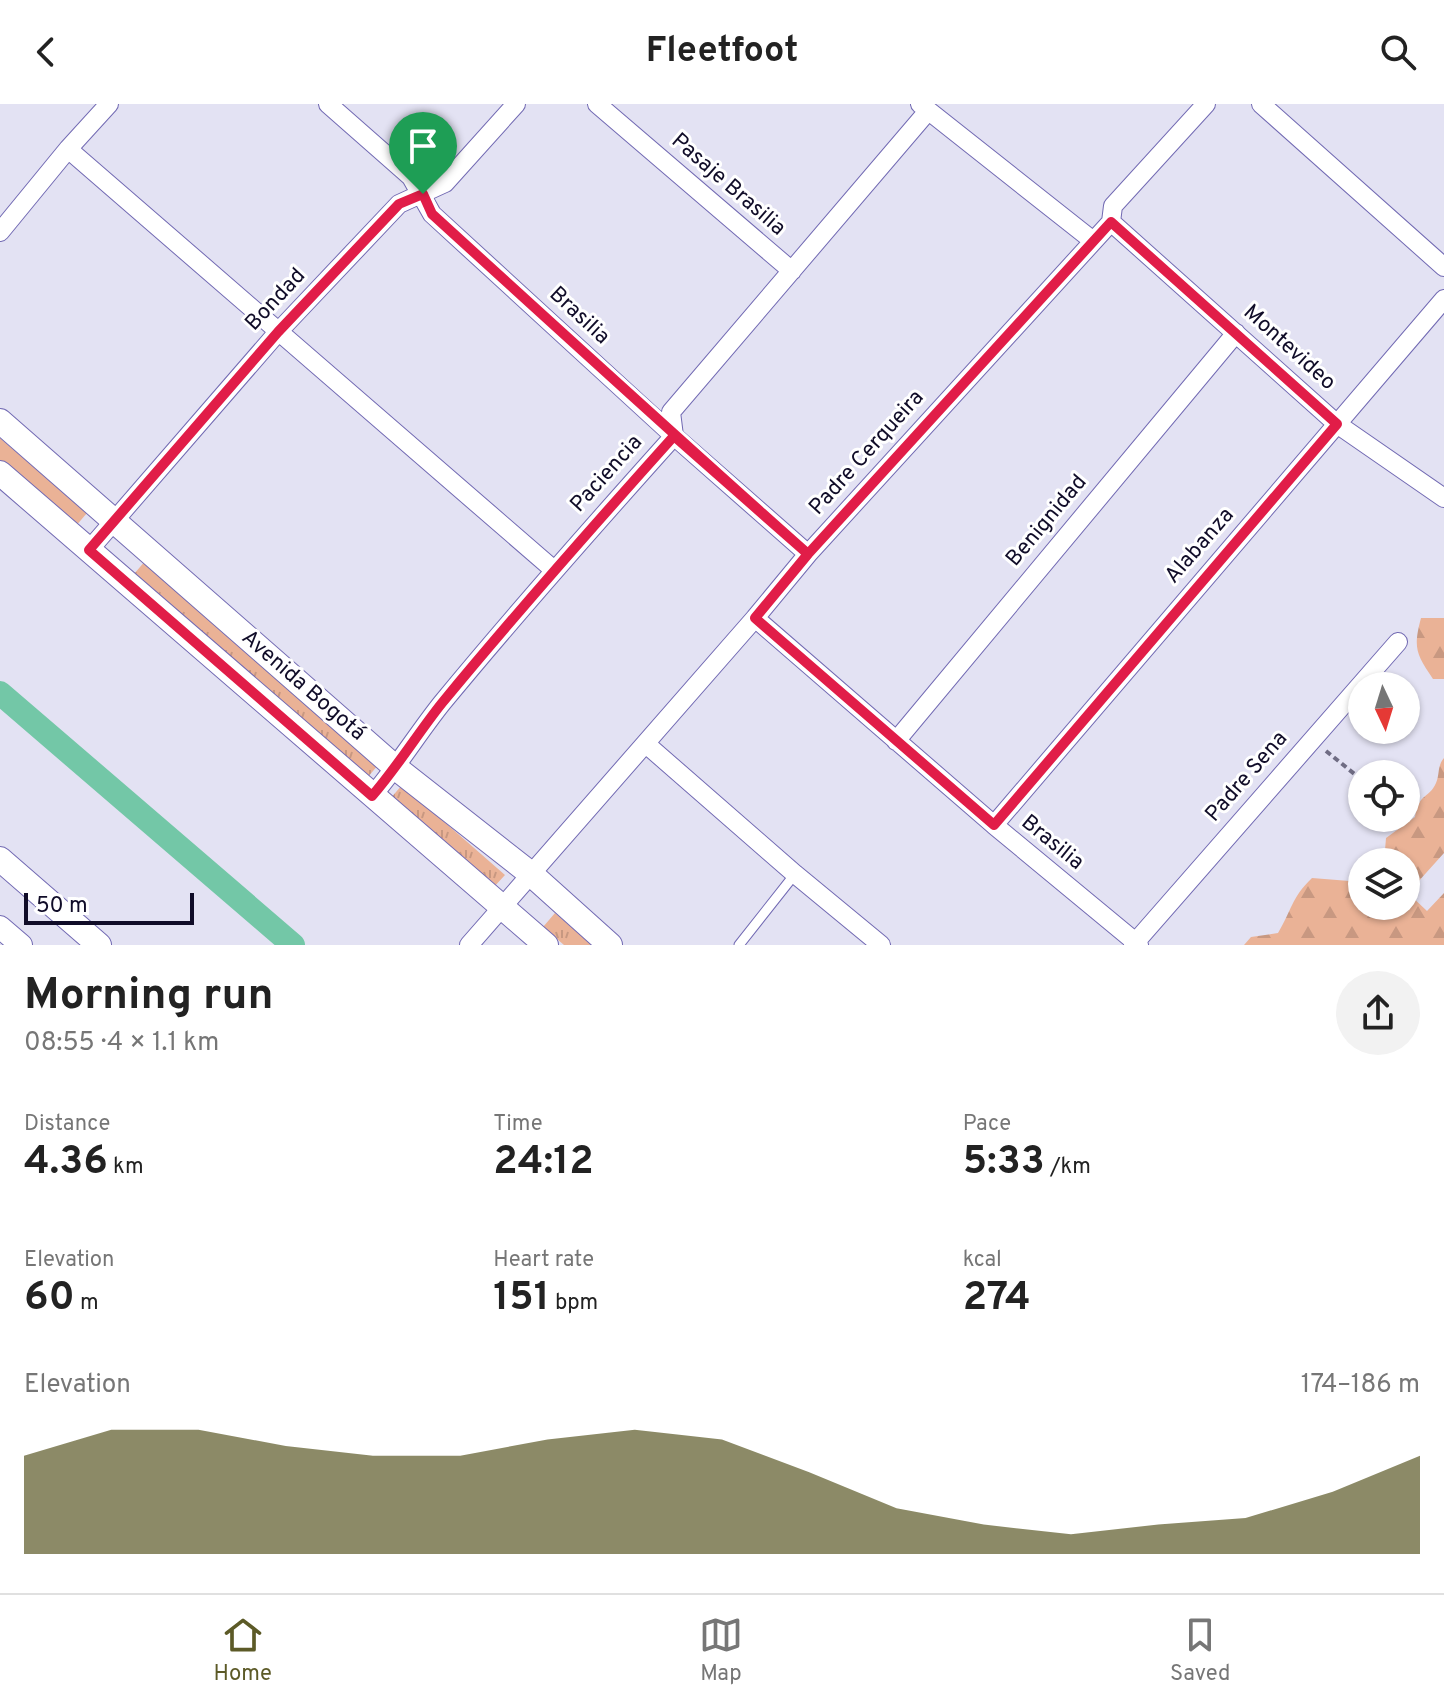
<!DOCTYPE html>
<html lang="en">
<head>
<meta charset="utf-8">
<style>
  body { margin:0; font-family:Overpass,sans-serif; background:#f2f2f2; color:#222; height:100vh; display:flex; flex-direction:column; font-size:30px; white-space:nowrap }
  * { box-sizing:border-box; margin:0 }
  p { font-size:26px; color:#767676 }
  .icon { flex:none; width:44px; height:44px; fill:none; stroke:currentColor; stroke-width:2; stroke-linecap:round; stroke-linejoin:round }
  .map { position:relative; height:841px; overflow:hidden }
  .details { display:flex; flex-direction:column; background:#fff; flex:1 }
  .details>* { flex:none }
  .needle { width:52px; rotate:176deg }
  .buttons { position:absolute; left:1348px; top:568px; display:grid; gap:16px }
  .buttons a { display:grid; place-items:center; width:72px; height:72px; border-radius:50%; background:#fff; box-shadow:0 2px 6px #0004; font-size:40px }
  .scale { position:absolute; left:24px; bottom:20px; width:170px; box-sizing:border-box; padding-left:8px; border:4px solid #100c28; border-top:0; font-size:22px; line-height:28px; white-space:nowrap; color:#100c28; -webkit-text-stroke:6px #fff; paint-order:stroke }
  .pin { position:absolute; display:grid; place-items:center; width:68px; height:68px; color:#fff; margin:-82px -34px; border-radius:50% 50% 50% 0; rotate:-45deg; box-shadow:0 0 8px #0007 }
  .pin .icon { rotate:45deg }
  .round { display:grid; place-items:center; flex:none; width:84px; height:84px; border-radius:42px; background:#f2f2f2 }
  .head { display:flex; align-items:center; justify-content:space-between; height:136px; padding:0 24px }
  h1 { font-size:44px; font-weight:700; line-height:60px }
  .stats { display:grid; grid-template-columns:repeat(3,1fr); gap:12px; height:136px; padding:8px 24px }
  .stats div { display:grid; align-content:center }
  .stats b { font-size:40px; font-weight:700 }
  .stats small { font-size:22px; font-weight:400 }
  .stats p { font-size:22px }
  .chart { height:224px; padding:16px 24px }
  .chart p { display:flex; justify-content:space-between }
  .chart svg { width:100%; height:144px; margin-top:8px; fill:#5c5a27; opacity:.7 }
  header { display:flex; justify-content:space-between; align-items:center; height:104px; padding:0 24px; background:#fff; font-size:36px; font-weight:700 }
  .dock { display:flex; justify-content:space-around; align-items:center; height:112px; border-top:2px solid #e0e0e0; background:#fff; font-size:22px; color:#767676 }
  .dock a { display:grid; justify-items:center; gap:4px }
  .dock .selected { color:#5c5a27 }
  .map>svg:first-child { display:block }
  .grass { fill:url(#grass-tufts) }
  .forest { fill:url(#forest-firs) }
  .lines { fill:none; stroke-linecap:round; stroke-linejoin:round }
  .canal { stroke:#73c7a7; stroke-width:24 }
  .service-casing { stroke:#726ab3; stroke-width:11 }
  .minor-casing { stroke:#726ab3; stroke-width:20 }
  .tertiary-casing { stroke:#726ab3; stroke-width:24 }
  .secondary-casing { stroke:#726ab3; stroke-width:26 }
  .path { stroke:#6f6c83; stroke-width:4; stroke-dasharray:6 4; stroke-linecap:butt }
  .service { stroke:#fff; stroke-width:9 }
  .minor { stroke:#fff; stroke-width:18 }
  .tertiary { stroke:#fff; stroke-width:22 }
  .secondary { stroke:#fff; stroke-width:24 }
  .route-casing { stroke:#fff; stroke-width:16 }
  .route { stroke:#e11d48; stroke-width:10 }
  .labels { text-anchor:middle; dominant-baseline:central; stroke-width:6; stroke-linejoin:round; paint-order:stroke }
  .street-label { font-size:22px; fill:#100c28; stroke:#fff }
</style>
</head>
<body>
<header><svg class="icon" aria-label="back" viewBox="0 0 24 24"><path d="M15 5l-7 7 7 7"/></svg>Fleetfoot<svg class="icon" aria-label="search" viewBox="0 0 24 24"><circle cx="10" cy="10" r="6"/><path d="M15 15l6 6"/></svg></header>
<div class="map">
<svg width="1444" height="841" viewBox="0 0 1444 841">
  <defs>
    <pattern id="grass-tufts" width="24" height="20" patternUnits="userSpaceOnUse" patternTransform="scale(2)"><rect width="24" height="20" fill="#eab296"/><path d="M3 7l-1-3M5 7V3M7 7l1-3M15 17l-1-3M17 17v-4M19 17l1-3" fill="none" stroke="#c89881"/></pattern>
    <pattern id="forest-firs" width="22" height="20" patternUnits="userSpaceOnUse" patternTransform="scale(2)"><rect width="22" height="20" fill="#eab296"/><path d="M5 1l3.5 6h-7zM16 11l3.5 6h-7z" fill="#c89881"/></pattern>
  </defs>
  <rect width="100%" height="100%" fill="#e3e2f3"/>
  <path class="grass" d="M0,334l87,75 -12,14 -75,-64z
    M146,456l233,204 -12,14 -233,-204z
    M402,681l103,90 -12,13 -103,-89z
    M555,809l37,32h-28l-21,-18z"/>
  <path class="forest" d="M1421,514h23v61h-11c-17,-25 -20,-31 -12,-61z
    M1444,654v95l-36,40 19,18 17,-18v52h-200l7,-8 27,-4c14,-23 13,-35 34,-55l50,4v24h44v-44h-22l2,-24 29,-21c4,-25 14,-18 21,-34 4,-9 1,-17 8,-25z"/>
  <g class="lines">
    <path class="canal" d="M0,589l293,252"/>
    <defs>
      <path id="service" d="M739,841l56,-71"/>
      <path id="minor" d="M328,0l83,73 21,37 242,222 134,118
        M597,0l195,167
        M920,0l172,136
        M1261,0l183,163
        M68,45l486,421
        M1111,118l226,202 107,74
        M0,128l68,-83 41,-45
        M89,446l189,-218 121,-128 46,-21 71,-79
        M755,514l239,207 145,120
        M896,637l340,-408
        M646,640l149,130 86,71
        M372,692c26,-30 46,-63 70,-93 75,-91 153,-179 232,-267l-3,-24 257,-301
        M994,721l450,-526
        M469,841l286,-327 53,-64 303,-332 2,-16 93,-102
        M1133,841l265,-303"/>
      <path id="tertiary" d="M0,823l21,18"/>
      <path id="secondary" d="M0,317l396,347 135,106 79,71
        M0,369l546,472
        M0,755l99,86"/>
    </defs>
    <use href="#service" class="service-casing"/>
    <use href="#minor" class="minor-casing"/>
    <use href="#tertiary" class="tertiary-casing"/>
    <use href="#secondary" class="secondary-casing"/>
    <path class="path" d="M1326,647l36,29"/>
    <use href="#service" class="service"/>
    <use href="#minor" class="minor"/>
    <use href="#tertiary" class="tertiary"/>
    <use href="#secondary" class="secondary"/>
  </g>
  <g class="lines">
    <defs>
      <path id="route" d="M423,90l-24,10 -121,128 -189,218 283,246c26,-30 46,-63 70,-93 75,-91 153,-179 232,-267l134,118 303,-332 226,202 -343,401 -239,-207 53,-64c-126,-112 -251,-226 -376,-340l-9,-20"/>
    </defs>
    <use href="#route" class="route-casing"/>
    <use href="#route" class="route"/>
  </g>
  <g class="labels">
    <g class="street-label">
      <text transform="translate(728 81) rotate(41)">Pasaje Brasilia</text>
      <text transform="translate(276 196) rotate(-47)">Bondad</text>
      <text transform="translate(579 212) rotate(43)">Brasilia</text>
      <text transform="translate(1289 244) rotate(42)">Montevideo</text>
      <text transform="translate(867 349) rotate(-48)">Padre Cerqueira</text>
      <text transform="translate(607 370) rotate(-48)">Paciencia</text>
      <text transform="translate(1047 417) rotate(-50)">Benignidad</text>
      <text transform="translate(1200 442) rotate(-49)">Alabanza</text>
      <text transform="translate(303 582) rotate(41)">Avenida Bogotá</text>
      <text transform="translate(1247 673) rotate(-49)">Padre Sena</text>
      <text transform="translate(1052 739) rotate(39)">Brasilia</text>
    </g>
  </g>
</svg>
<div class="buttons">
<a><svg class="needle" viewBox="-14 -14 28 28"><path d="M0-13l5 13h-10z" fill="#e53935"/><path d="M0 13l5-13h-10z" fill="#767676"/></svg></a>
<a><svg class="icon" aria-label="locate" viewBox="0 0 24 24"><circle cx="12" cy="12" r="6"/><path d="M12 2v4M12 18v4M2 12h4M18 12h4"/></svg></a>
<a><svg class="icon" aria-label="layers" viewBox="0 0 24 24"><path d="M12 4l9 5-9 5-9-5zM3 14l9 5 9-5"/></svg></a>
</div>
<div class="scale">50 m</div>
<div class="pin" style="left:423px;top:90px;background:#1e9e55"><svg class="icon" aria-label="arrive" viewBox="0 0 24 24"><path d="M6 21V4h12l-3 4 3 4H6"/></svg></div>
</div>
<section class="details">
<div class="head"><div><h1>Morning run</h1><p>08:55 · 4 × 1.1 km</p></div><a class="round"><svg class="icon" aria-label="share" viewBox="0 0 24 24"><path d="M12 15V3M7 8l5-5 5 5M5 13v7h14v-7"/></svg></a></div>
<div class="stats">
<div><p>Distance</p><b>4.36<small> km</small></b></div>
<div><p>Time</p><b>24:12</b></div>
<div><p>Pace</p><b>5:33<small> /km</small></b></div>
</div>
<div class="stats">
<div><p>Elevation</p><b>60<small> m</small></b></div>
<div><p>Heart rate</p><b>151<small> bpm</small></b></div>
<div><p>kcal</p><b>274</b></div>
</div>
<div class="chart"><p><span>Elevation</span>174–186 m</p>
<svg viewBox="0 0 160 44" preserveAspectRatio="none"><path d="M0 44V14L10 6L20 6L30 11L40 14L50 14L60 9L70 6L80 9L90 19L100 30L110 35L120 38L130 35L140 33L150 25L160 14V44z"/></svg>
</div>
</section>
<nav class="dock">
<a class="selected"><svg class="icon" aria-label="home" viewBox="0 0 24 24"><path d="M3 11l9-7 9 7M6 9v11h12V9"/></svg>Home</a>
<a><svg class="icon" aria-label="map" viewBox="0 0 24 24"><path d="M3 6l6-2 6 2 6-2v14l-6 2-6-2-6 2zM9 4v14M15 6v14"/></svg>Map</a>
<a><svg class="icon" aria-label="saved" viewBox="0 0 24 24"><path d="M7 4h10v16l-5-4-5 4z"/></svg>Saved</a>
</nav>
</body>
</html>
